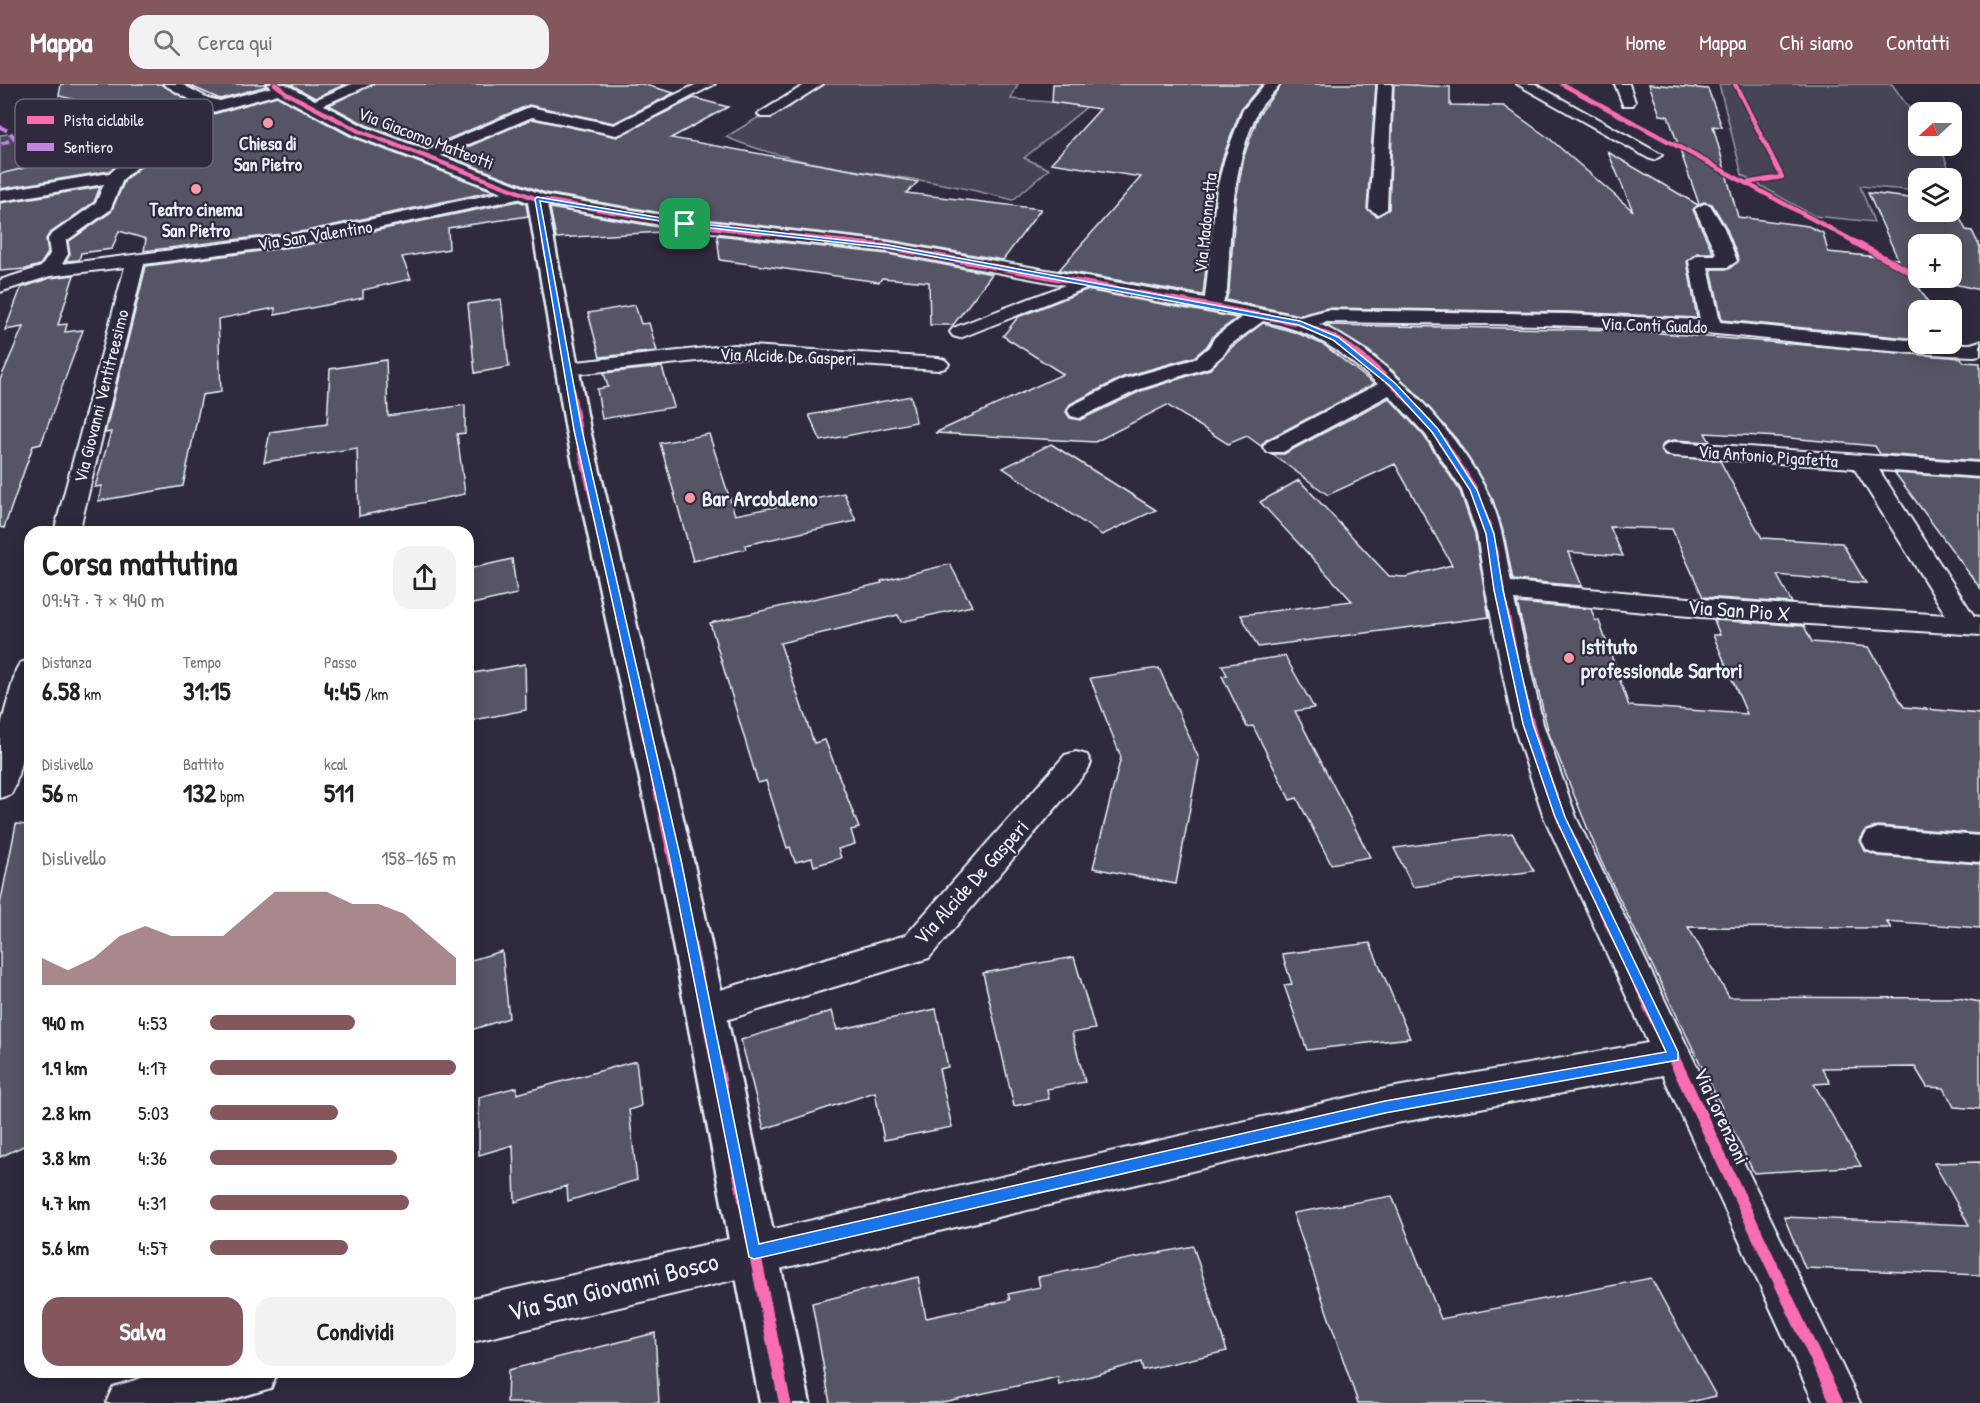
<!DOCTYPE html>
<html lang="it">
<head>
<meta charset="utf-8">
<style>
  body { margin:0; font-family:"Patrick Hand",sans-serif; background:#f2f2f2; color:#202124; height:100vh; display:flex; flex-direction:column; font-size:22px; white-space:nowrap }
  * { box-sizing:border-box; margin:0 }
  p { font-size:20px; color:#757577 }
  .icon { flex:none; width:33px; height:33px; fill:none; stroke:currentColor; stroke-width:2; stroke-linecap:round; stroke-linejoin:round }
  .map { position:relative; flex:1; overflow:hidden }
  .drawer { position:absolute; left:24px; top:442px; width:450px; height:852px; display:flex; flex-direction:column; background:#fff; border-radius:18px; box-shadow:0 3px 15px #0003 }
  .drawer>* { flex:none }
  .needle { width:39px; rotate:249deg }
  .tools { position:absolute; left:1908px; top:18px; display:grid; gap:12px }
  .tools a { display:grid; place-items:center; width:54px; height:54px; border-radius:12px; background:#fff; box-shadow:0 3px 15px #0003; font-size:30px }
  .pin { position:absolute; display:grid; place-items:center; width:51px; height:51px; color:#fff; margin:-26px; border-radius:12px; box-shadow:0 3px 9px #0006 }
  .round { display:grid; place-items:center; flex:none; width:63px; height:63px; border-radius:18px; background:#f2f2f2 }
  .summary { display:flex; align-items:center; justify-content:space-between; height:102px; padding:0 18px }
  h1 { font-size:33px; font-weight:800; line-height:45px }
  .stats { display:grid; grid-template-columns:repeat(3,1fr); gap:9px; height:102px; padding:6px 18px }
  .stats div { display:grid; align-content:center }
  .stats b { font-size:26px; font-weight:800 }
  .stats small { font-size:16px; font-weight:400 }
  .stats p { font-size:16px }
  .chart { height:168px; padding:12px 18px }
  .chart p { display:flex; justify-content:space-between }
  .chart svg { width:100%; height:108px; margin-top:6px; fill:#84575d; opacity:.7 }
  .action { display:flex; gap:12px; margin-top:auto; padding:12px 18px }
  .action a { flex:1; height:69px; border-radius:18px; background:#84575d; color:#fff; font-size:24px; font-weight:800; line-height:69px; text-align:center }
  .action a+a { background:#f2f2f2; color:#202124 }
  ul { padding:0 18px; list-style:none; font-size:20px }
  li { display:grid; grid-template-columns:96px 72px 1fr; align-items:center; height:45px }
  li i { height:15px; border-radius:8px; background:#84575d }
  header { display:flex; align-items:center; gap:36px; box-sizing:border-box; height:84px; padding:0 30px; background:#84575d; color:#fff }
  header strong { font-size:28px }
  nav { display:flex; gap:33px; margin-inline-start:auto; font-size:21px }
  .search { width:420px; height:54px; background:#f2f2f2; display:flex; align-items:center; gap:15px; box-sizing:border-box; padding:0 21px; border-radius:18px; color:#757577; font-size:22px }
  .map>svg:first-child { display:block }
  .green { fill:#464455; stroke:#979aa6; stroke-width:1.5 }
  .building { fill:#575565; stroke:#e8f1f8; stroke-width:1.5 }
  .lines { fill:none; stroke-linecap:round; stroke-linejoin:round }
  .minor-casing { stroke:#e8f1f8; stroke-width:4 }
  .tertiary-casing { stroke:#e8f1f8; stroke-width:5 }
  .minor { fill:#2f2a3d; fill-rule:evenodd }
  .tertiary { fill:#2f2a3d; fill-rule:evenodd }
  .quiet { stroke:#c483df; stroke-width:4; stroke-dasharray:8 4; stroke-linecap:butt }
  .cycleway-far4-casing { stroke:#2f2a3d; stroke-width:7 }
  .cycleway-far3-casing { stroke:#2f2a3d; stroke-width:8 }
  .cycleway-far2-casing { stroke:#2f2a3d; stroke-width:10 }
  .cycleway-far1-casing { stroke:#2f2a3d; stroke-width:14 }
  .cycleway-casing { stroke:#2f2a3d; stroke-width:16 }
  .cycleway-far4 { stroke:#f96db3; stroke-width:4.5 }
  .cycleway-far3 { stroke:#f96db3; stroke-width:6 }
  .cycleway-far2 { stroke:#f96db3; stroke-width:8 }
  .cycleway-far1 { stroke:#f96db3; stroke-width:10 }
  .cycleway { stroke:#f96db3; stroke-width:12 }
  .route { fill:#1a73e8; stroke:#fff; stroke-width:1.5; fill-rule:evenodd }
  .poi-dot { fill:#ff9aa2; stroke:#2f2a3d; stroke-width:2 }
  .labels { text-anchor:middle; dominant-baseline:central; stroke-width:4.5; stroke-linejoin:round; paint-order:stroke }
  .far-street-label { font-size:18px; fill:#e8f1f8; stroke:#2f2a3d }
  .far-poi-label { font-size:18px; font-weight:bold; fill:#e8f1f8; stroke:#2f2a3d }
  .poi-label { font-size:21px; font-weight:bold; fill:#e8f1f8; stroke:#2f2a3d; text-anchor:start }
  .street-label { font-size:21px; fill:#e8f1f8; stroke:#2f2a3d }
  .near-street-label { font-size:26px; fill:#e8f1f8; stroke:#2f2a3d }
  .key { fill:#2f2a3d; stroke:#666675; stroke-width:1.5 }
  .key-label { font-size:16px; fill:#e8f1f8 }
</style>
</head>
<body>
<header>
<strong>Mappa</strong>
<div class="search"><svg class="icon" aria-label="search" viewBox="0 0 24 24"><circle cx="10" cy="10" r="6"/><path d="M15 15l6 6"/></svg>Cerca qui</div>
<nav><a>Home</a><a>Mappa</a><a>Chi siamo</a><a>Contatti</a></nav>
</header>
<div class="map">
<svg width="1980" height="1319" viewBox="0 0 1980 1319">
  <rect width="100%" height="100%" fill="#2f2a3d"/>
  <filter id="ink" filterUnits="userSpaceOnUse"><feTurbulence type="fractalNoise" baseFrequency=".0167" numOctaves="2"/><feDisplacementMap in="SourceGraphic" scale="12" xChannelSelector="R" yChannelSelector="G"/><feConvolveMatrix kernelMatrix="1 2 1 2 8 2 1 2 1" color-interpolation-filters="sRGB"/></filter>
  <g filter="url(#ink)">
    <path class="green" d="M813,0h205l-7,15 78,6 -65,53 25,11 -36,31c-25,-6 -51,-13 -76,-17 -71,-12 -145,-18 -211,-46z
      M1719,0h173l26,37v25h18l8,10 15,39 -7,-1v-16h-34v13l-58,-5 14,36 -60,-6 -72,-41z
      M10,50l47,11 14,9 -39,15 -32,8v-42z"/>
    <path class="building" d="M61,0h100l35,21 -87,66 -109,18v-15l77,-19 39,-46 -57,-13z
      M186,0h79l1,2 -46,13z
      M290,0h56l-31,14z
      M374,0h268l32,9 -60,30 -85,-18 -102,43 -61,-23 -37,-20z
      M1053,0h209l-21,25 -18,48 -8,31 -12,107 -144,-25 82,-93 -90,-14 49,-54 -48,-7z
      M1282,0h94l-9,125 10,7 12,-7 5,-125 56,3v18l54,1 46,33 83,72 -25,-59 90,53 -5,5 20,43h-16l-10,8 10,57 -129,-6 -241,-4 -27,7 -74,-15 3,-10 7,-90 8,-44 15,-42z
      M1649,0l59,5 14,38 -9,-1 25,91 70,9 15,7 5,19 70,7 -30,-66 50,6v13h34v-9l14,27 6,1 8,16v43l-52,-12h24v-34h-34v31l-8,-2 23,37h-15v29l-196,-19 -11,-51h18l10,-9 -13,-33 -14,-23 -8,-2 -5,2 -31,-88 -8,-1z
      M277,12l75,41 142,54 -188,40 -162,20 2,-12 -27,-8 -7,18 -31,4 -2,7 -13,1 4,-7 -2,-12 43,-30 14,-32 27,-23 13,-5 38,-35z
      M694,14l34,9 -57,31 247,44 -12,11 135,16 -38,51 -115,-20 -203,-23 -140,-24 -98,-37 85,-37 85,18z
      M100,103l-6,15 -45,32 -3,5 2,14 -8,12 -14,4 -26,2v-68z
      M519,117l7,3 2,12 -80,12 1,21 -47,8 9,22 -48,11v8l-88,17v-7l-57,11 3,73 -19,3 -19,91 -85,15 4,-15 -7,1 16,-55 -6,1 41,-167 160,-21z
      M550,124l131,23 -125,7z
      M717,151l171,19 104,20 -39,51h-23l-1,-43 -47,-4 -3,4 -159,-22z
      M74,191l-16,50 9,-1 -2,8 18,-2 -42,114 -8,2 -29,82 -4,-1v-147l23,-53 -18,3 16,-42 29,-10z
      M1086,206l151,28 -23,17 -7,11 -13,11 -71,20 -53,27 -4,8 4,6 10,2 61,-29 69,-22 22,-22 31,-24 34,10 27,12 50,39 -108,56 -5,6 -14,-10 -19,8 -61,-39 -72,37 -160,-9 128,-59 -60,-38 15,-19z
      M501,215l8,68 -34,6 -7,-69z
      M635,221l6,19 8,-1 8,28 -57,6 -12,-44z
      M1325,241l299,5 337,28 3,4 16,1v98l-100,-7 -5,-8 -96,-9 -74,-4 5,9 -36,-2 -9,2 -5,7 5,7 55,5 42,77 80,5 24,40 -89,-8 15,28 -89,-6 -31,-68 -62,-2 13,29 -55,-4 14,34 -69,-6 -9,-46 -11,-34 -36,-60 -41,-47 -23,-22 -24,-20z
      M386,276l2,56 77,-11v28l-8,1 8,60 -106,22 -2,-68 -93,14 6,-30 57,-8 3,-55z
      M662,283l12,40 -72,12 -5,-30 11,-2 -4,-14z
      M911,312l5,26 -95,19 -12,-26z
      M1389,314l35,38 36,55 15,44 14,82 -231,30 -17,-32 111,-14 -92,-99 39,-22 90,96 16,1 47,-12 -57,-101 -67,31 -56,-41h12z
      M709,350l26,81 109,-22 12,28 -111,24 1,4 -53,12 -33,-118z
      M1051,360l105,66 -54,25 -99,-67z
      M1895,389l85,6v109z
      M512,475l5,35 -49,11v-36z
      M950,480l22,42 -71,16 -3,-7 -118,28 34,100 11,-3 34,88 -8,2 4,14 -17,5 3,9 -27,8 -2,-8 -17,4 -5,-15 -3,1 -21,-67 -8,2 -48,-160 172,-40 -1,-2z
      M1517,519l74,6 4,11 4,1 30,85 118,8 -34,-79h7l-6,-15 90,6 8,16 57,5 35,60 76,7v120l-102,-8 -12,4 -6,10 5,11 13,5 102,8v64l-94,-7 5,7 -203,-1 41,70 229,1 22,4v107l-26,-2 -10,-19 -17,-1 -12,-20 -93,1 8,15 -16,1 47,82 -107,7 -153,-312 -52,-127z
      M1285,572l29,52 -19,3 75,146 -39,7 -34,-66 -7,2 -37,-74 -6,1 -25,-51 5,-1 -5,-10z
      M525,580l1,46 -58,11v-47z
      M1159,584l40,91 -23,125 -83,-16 28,-111 -31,-79z
      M16,740l14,1v318l-30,14v-252z
      M1512,749l22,38 -121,16 -19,-39z
      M1370,859l40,95 -103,12 -23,-65 8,-1 -10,-30z
      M502,867l7,67 -41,13v-70z
      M1074,873l21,72 -23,4 13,49 -38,7 2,10 -35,7 -31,-133z
      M936,925l12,58 -9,2 13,58 -68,13 -9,-48 -111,37 -23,-89 91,-29 5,19z
      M636,977l5,45 -12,4 8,70 -69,21 -1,-15 -52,16 -2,-57 -34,10v-58l38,-10v7z
      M1980,1078v113l-175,-7 -21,-51 185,8 -35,-62z
      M1392,1112l49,123 210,-41 65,118 -30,7h-328l-65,-190z
      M1193,1162l34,105 -84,19 -2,-8 -82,23 -1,-8 -120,26h-108l-18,-100 106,-26 8,41 84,-18 -2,-6 32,-7 -2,-10z
      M655,1249l4,70h-152l1,-33z"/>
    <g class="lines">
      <defs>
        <path id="minor" d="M163,0h18l27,14 12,3 60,-16 7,4 -2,3 -83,23 -39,35 -12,5 -28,24 -13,31 -44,31 2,13 -6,10 244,-31 216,-45 9,5 -9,5 -216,45 -162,21 -65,268h-25l71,-265 -75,9 -50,16v-12l41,-13 9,-13 -2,-15 3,-4 45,-32 8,-19 -104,17v-10l110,-18 29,-24 12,-5 41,-35 9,-3z
          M352,0h20l-58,25h-10l-3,-3z
          M697,0h18l-93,49 -6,2 -84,-18 -101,43h-12l-2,-3 2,-3 106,-45 5,-2 84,18z
          M806,0h17l-52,33h-10l-3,-3z
          M1265,0h15c-7,10 -18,18 -23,29 -26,56 -26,116 -30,177l-4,12 77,15 27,-7 241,4 132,6 -11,-59 9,-6h19l-22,-46 9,-5 6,1 14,23 13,33 -9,6h-20l12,55 198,19v3h53l9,-3v14l-6,1c-103,-3 -204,-19 -307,-26 -113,-7 -227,-6 -340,-8l-8,2c64,28 135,104 167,166 15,28 19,61 25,92l189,17 246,16 -92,-147 -180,-12 -8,-2 -4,-5 4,-5 8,-2 306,21v14l-101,-7 95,146 6,1v18l-280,-18 -186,-17 29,124 33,93 284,586h-46l-151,-328 -278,50 -917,218v-44l917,-210 263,-46 -104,-226 -31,-93 -27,-134 -9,-56 -15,-44 -36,-55 -37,-40 -106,57h-16l-4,-5 4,-5 111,-58c-40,-35 -62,-52 -115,-63l-33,24 -6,9 -15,13 -69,22 -61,29 -8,-2 -3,-5 3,-5 53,-27 71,-20 14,-12 6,-10 27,-20 -156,-29 -126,50 -7,-2 -3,-4 3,-4 112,-43 -177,-33 -203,-23 -148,-25 -9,-5 9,-5 148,25 203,23 317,56 12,-110 8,-30 18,-48z
          M1378,0h14l-5,125 -9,5 -9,-5z
          M1517,0h18l127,71 -8,5 -6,-2z
          M1615,0h14l6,18 -2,3h-10z
          M734,261l204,13 7,2 4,4 -4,4 -7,2 -204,-13 -167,18 -7,-2 -4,-4 4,-4 7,-2z
          M30,576v67l-15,59 -4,8 -11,4v-69l16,-59 4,-7z
          M1076,668l11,3 4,8 -4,8 -158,187 -223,68 -13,-4 -5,-12 5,-12 213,-63 159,-180z
          M1878,744l102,8v26l-102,-8 -11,-4 -5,-9 5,-9z
          M161,1288h116l-6,16 -51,15h-114l7,-16z"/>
        <path id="tertiary" d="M267,0h18l80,43 179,68 2,4 44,231 103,430 117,543h-50l-103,-543 -91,-430 -38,-228 -175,-67 -73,-39z"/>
      </defs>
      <use href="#minor" class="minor-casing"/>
      <use href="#tertiary" class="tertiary-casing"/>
      <use href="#minor" class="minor"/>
      <use href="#tertiary" class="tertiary"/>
      <path class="quiet" d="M0,43l10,5 4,6 -14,7"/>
      <defs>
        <path id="cycleway-far4" d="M275,0l11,9 73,38 178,68 148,25 170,19
          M1562,0l295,159
          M1735,0l47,93 -37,6
          M537,115l8,44"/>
        <path id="cycleway-far3" d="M545,158l36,200
          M841,158l47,5 412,76c11,5 23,10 34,15 34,18 88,73 109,104
          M1854,158l64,34"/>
        <path id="cycleway-far2" d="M580,357l57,252
          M1442,357l32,49 16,44 31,159"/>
        <path id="cycleway-far1" d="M637,607l68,317
          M1521,607c24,112 81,214 129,317"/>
        <path id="cycleway" d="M705,922l80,397
          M1649,922l188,397"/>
      </defs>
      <use href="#cycleway-far4" class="cycleway-far4-casing"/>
      <use href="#cycleway-far3" class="cycleway-far3-casing"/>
      <use href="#cycleway-far2" class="cycleway-far2-casing"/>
      <use href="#cycleway-far1" class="cycleway-far1-casing"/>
      <use href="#cycleway" class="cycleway-casing"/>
      <use href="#cycleway-far4" class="cycleway-far4"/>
      <use href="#cycleway-far3" class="cycleway-far3"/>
      <use href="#cycleway-far2" class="cycleway-far2"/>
      <use href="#cycleway-far1" class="cycleway-far1"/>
      <use href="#cycleway" class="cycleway"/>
    </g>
  </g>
  <path class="route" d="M537,113l148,25 203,23 412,76 38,16 57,46 43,46 39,61 17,44 9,56 30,134 32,93 113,235v8l-293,53 -631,146 -5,-2 -79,-397 -96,-430 -39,-231zM540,117l145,24 203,23 411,77 34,15 57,46 42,46 38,58 16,44 8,56 29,134 32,93 111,235 -281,49 -626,143 -78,-384 -99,-430z"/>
  <g class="poi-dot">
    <circle cx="268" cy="39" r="6"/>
    <circle cx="196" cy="105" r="6"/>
    <circle cx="690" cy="414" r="6"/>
    <circle cx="1569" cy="574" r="6"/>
  </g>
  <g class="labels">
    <g class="far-street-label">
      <text transform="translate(426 54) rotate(21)">Via Giacomo Matteotti</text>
      <text transform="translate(1205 139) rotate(-84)">Via Madonnetta</text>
      <text transform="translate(315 151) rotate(-9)">Via San Valentino</text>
      <text transform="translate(1654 241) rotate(2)">Via Conti Gualdo</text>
      <text transform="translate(788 272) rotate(2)">Via Alcide De Gasperi</text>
      <text transform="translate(101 312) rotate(-76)">Via Giovanni Ventitreesimo</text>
      <text transform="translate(1768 372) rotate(4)">Via Antonio Pigafetta</text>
    </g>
    <g class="far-poi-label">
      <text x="268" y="59">Chiesa di<tspan x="268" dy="21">San Pietro</tspan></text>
      <text x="196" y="125">Teatro cinema<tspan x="196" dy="21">San Pietro</tspan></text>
    </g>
    <g class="poi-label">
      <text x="702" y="414">Bar Arcobaleno</text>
      <text x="1581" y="562">Istituto<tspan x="1581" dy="24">professionale Sartori</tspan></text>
    </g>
    <g class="street-label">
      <text transform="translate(1739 526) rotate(4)">Via San Pio X</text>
      <text transform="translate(971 798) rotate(-48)">Via Alcide De Gasperi</text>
      <text transform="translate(1722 1032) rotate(65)">Via Lorenzoni</text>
    </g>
    <g class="near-street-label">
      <text transform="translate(613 1202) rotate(-14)">Via San Giovanni Bosco</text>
    </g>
  </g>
  <rect x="15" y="15" width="198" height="69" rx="9" class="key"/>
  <rect x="27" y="32" width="27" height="8" fill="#f96db3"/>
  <rect x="27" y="59" width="27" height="8" fill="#c483df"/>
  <g class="key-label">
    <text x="64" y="42">Pista ciclabile</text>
    <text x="64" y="69">Sentiero</text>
  </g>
</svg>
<div class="tools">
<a><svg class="needle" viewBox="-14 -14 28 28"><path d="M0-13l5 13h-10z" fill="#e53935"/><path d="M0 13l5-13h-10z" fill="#757577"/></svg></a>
<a><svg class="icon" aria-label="layers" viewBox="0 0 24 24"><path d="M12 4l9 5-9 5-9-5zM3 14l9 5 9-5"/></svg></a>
<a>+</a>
<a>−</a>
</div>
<div class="pin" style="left:685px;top:140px;background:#1e9e55"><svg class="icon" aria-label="arrive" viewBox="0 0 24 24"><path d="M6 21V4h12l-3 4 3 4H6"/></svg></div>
<section class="drawer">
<div class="summary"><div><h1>Corsa mattutina</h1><p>09:47 · 7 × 940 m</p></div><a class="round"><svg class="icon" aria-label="share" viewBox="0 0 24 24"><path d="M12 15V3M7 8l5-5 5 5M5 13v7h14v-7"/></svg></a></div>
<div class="stats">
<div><p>Distanza</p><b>6.58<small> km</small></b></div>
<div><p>Tempo</p><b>31:15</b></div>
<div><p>Passo</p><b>4:45<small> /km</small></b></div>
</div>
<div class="stats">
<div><p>Dislivello</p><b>56<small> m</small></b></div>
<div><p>Battito</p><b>132<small> bpm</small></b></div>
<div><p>kcal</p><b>511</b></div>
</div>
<div class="chart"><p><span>Dislivello</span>158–165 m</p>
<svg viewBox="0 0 160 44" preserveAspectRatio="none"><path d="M0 44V33L10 38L20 33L30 24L40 20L50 24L60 24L70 24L80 15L90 6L100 6L110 6L120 11L130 11L140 15L150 24L160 33V44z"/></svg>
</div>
<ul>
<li><b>940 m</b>4:53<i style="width:59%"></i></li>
<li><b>1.9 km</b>4:17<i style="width:100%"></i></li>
<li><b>2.8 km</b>5:03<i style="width:52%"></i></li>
<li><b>3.8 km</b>4:36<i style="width:76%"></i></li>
<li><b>4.7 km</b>4:31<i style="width:81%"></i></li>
<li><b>5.6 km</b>4:57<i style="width:56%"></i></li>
</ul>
<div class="action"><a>Salva</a><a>Condividi</a></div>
</section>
</div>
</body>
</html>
